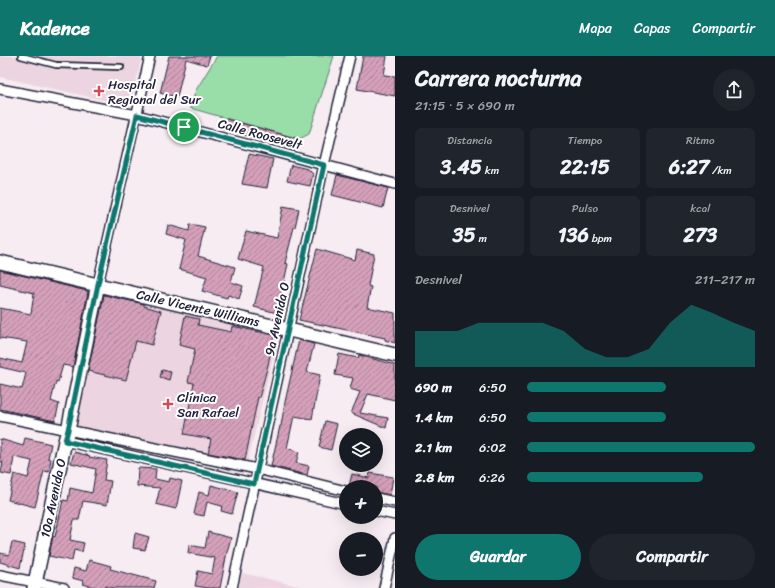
<!DOCTYPE html>
<html lang="es">
<head>
<meta charset="utf-8">
<style>
  body { margin:0; font-family:Sriracha,sans-serif; background:#20242c; color:#f1f3f6; height:100vh; display:flex; flex-direction:column; font-size:15px; white-space:nowrap }
  * { box-sizing:border-box; margin:0 }
  p { font-size:13px; color:#9ea1a6 }
  .icon { flex:none; width:22px; height:22px; fill:none; stroke:currentColor; stroke-width:2; stroke-linecap:round; stroke-linejoin:round }
  .map { position:relative; flex:1; overflow:hidden }
  .sheet { display:flex; flex-direction:column; background:#171b24; width:380px }
  .sheet>* { flex:none }
  .tools { position:absolute; left:339px; top:372px; display:grid; gap:8px }
  .tools a { display:grid; place-items:center; width:44px; height:44px; border-radius:50%; background:#171b24; box-shadow:0 4px 16px #0002; font-size:20px }
  .pin { position:absolute; display:grid; place-items:center; width:34px; height:34px; color:#fff; margin:-17px; border:2px solid #fff; border-radius:50%; box-shadow:0 1px 4px #0007 }
  .round { display:grid; place-items:center; flex:none; width:42px; height:42px; border-radius:21px; background:#20242c }
  .headline { display:flex; align-items:center; justify-content:space-between; height:68px; padding:0 20px }
  h1 { font-size:22px; font-weight:700; line-height:30px }
  .figures { display:grid; grid-template-columns:repeat(3,1fr); gap:6px; height:68px; padding:4px 20px }
  .figures div { display:grid; align-content:center; border-radius:6px; background:#20242c; text-align:center }
  .figures b { font-size:20px; font-weight:700 }
  .figures small { font-size:11px; font-weight:400 }
  .figures p { font-size:11px }
  .chart { height:112px; padding:8px 20px }
  .chart p { display:flex; justify-content:space-between }
  .chart svg { width:100%; height:72px; margin-top:4px; fill:#0f766e; opacity:.7 }
  .button { display:flex; gap:8px; margin-top:auto; padding:8px 20px }
  .button a { flex:1; height:46px; border-radius:24px; background:#0f766e; color:#fff; font-size:16px; font-weight:700; line-height:46px; text-align:center }
  .button a+a { background:#20242c; color:#f1f3f6 }
  ul { padding:0 20px; list-style:none; font-size:13px }
  li { display:grid; grid-template-columns:64px 48px 1fr; align-items:center; height:30px }
  li i { height:10px; border-radius:5px; background:#0f766e }
  header { display:flex; align-items:center; gap:24px; box-sizing:border-box; height:56px; padding:0 20px; background:#0f766e; color:#fff }
  header strong { font-size:19px }
  nav { display:flex; gap:22px; margin-inline-start:auto; font-size:14px }
  main { display:flex; flex:1; min-height:0 }
  .map>svg:first-child { display:block }
  .built { fill:#ecd5e0 }
  .grass { fill:#99dda8; stroke:#5e8072 }
  .building { fill:url(#building-hatch); stroke:#22223b }
  .lines { fill:none; stroke-linecap:round; stroke-linejoin:round }
  .lane-casing { stroke:#22223b; stroke-width:8 }
  .street-casing { stroke:#22223b; stroke-width:12 }
  .secondary-casing { stroke:#22223b; stroke-width:16 }
  .lane { stroke:#fff; stroke-width:4.5 }
  .street { stroke:#fff; stroke-width:9 }
  .secondary { stroke:#fff; stroke-width:13 }
  .route-casing { stroke:#fff; stroke-width:8 }
  .route { stroke:#0f766e; stroke-width:5 }
  .poi-dot { fill:#d1495b; stroke:#fff; stroke-width:1.5 }
  .labels { text-anchor:middle; dominant-baseline:central; stroke-width:4; stroke-linejoin:round; paint-order:stroke }
  .poi-label { font-size:13px; fill:#22223b; stroke:#fff; text-anchor:start }
  .street-label { font-size:13px; fill:#22223b; stroke:#fff }
</style>
</head>
<body>
<header>
<strong>Kadence</strong>
<nav><a>Mapa</a><a>Capas</a><a>Compartir</a></nav>
</header>
<main>
<div class="map">
<svg width="395" height="532" viewBox="0 0 395 532">
  <defs>
    <pattern id="building-hatch" width="6" height="6" patternUnits="userSpaceOnUse"><rect width="6" height="6" fill="#d4a0ba"/><path d="M-1 1l2-2M0 6l6-6M5 7l2-2" fill="none" stroke="#ac8298"/></pattern>
  </defs>
  <rect width="100%" height="100%" fill="#f6ecf1"/>
  <filter id="ink" filterUnits="userSpaceOnUse"><feTurbulence type="fractalNoise" baseFrequency=".025" numOctaves="2"/><feDisplacementMap in="SourceGraphic" scale="8" xChannelSelector="R" yChannelSelector="G"/><feConvolveMatrix kernelMatrix="1 2 1 2 8 2 1 2 1" color-interpolation-filters="sRGB"/></filter>
  <g filter="url(#ink)">
    <path class="built" d="M0,0h142l-12,50 -130,-29z
      M145,246l134,31 -32,131 -177,-36 12,-59 44,11z
      M242,517l65,15h-68z"/>
    <path class="grass" d="M217,0h117l-25,78 -10,5 -109,-31 6,-18z"/>
    <path class="building" d="M169,0h41l-3,9 -21,-6 -9,38 -17,-4z
      M363,0h24l-3,19 11,1v20l-38,-7z
      M226,63l73,20 -3,10 -73,-20z
      M249,98l24,5 -6,29 -25,-4z
      M291,109l17,4 5,5 -3,12 -23,-5z
      M337,119l51,13 -5,20 -51,-13z
      M283,150l16,3 -4,18h-1l-9,36 3,1 -11,49 -23,-6 10,-40 -26,-8 8,-28 31,7z
      M190,168l15,3 -7,29 37,11 -4,15 12,4 -4,13 -11,-4 -1,3 -25,-7 5,-14 -28,-8 7,-29 -20,-6 2,-9 21,6z
      M317,193l38,11 2,-10 17,4 -6,32 3,1 -4,20 28,6v30l-10,-3v-2l-86,-18z
      M0,214l87,21 1,1 -15,75 -10,-2 -5,17 -2,-1 -5,20 8,3 -4,17 -55,-12v-25l22,5 4,-16 -26,-6v-9l22,5 5,-21 -27,-4v-30l31,6 3,-21 -34,-8z
      M104,239l40,9v2l17,5 -9,34 -16,-4 -10,39 -38,-9z
      M185,260l14,3 -1,6 33,7 1,-6 42,9 -6,30 -9,33 -1,-1 -13,63 -37,-7 3,-14 -27,-5 10,-51 -6,-1 7,-33 -16,-4z
      M299,284l15,4 -7,28 13,3 -8,44 -18,-3 -7,32 12,4 -3,11 13,3 -2,9 -36,-9 9,-40h1l4,-24z
      M339,298l19,4 1,-3 36,10v35l-27,-6 -8,19 28,5 -2,10 -35,-15 9,-21 -10,-3 3,-11 -18,-3z
      M162,314l9,2 -2,8 -9,-3z
      M325,365l12,3 -6,26 -12,-3z
      M25,382l26,6 -3,14 3,1 -2,13 -5,-1 -9,36 -27,-7 6,-26 14,4 4,-17 -18,-4 -3,18 -10,-2 2,-11h-3v-23l23,7z
      M74,396l16,4 -1,1 18,3 -3,20 7,1 -4,24 -24,-4 -4,19h-5l-4,20 14,3 -2,9 -8,-2 -2,11 -23,-5 4,-20 2,1 8,-37 5,1 2,-13 22,5 4,-24 -25,-6z
      M138,412l18,1 -1,10 14,3 1,-4 12,3 -6,28 -20,-5 4,-16 -23,-2z
      M370,417l23,4 -3,18 -14,-3v-5l-27,-1 3,-12 17,4z
      M211,429l27,7 -6,22 -11,-3 1,-5 -15,-4 -3,14 -10,-2 5,-22 10,3z
      M208,476l23,6 -4,14 -7,36h-12l-13,-2 3,-15 14,3 3,-16 -27,-5 1,-8 16,3z
      M135,477l14,4 -4,13 -12,-2z
      M12,486l13,3 -5,23 -20,-6v-9l9,2z
      M89,504l22,6 -1,3 46,12 -2,7h-41l-7,-2 -1,2h-7l-15,-4 1,-3 -12,-3 2,-10 12,3z"/>
    <g class="lines">
      <defs>
        <path id="lane" d="M21,0l35,9 65,2"/>
        <path id="street" d="M0,33l137,26 258,69
          M98,228l52,-228
          M0,360l257,53 89,22
          M65,385l281,63
          M376,442l19,4
          M376,455l19,4
          M0,519l64,13
          M232,532l92,-423 26,-109
          M384,532l11,-50"/>
        <path id="secondary" d="M0,206l395,93
          M34,532l31,-147 3,-11 30,-146"/>
      </defs>
      <use href="#lane" class="lane-casing"/>
      <use href="#street" class="street-casing"/>
      <use href="#secondary" class="secondary-casing"/>
      <use href="#lane" class="lane"/>
      <use href="#street" class="street"/>
      <use href="#secondary" class="secondary"/>
    </g>
  </g>
  <g class="lines" filter="url(#ink)">
    <defs>
      <path id="route" d="M137,59l187,50 -70,319 -189,-43 3,-11 30,-146z"/>
    </defs>
    <use href="#route" class="route-casing"/>
    <use href="#route" class="route"/>
  </g>
  <g class="poi-dot">
    <path d="M97 29h4v4h4v4h-4v4h-4v-4h-4v-4h4z"/>
    <path d="M166 342h4v4h4v4h-4v4h-4v-4h-4v-4h4z"/>
  </g>
  <g class="labels">
    <g class="poi-label">
      <text x="108" y="28">Hospital<tspan x="108" dy="15">Regional del Sur</tspan></text>
      <text x="177" y="341">Clínica<tspan x="177" dy="15">San Rafael</tspan></text>
    </g>
    <g class="street-label">
      <text transform="translate(260 78) rotate(15)">Calle Roosevelt</text>
      <text transform="translate(198 252) rotate(13)">Calle Vicente Williams</text>
      <text transform="translate(277 263) rotate(-78)">9a Avenida O</text>
      <text transform="translate(53 442) rotate(-78)">10a Avenida O</text>
    </g>
  </g>
</svg>
<div class="tools">
<a><svg class="icon" aria-label="layers" viewBox="0 0 24 24"><path d="M12 4l9 5-9 5-9-5zM3 14l9 5 9-5"/></svg></a>
<a>+</a>
<a>−</a>
</div>
<div class="pin" style="left:184px;top:71px;background:#1e9e55"><svg class="icon" aria-label="arrive" viewBox="0 0 24 24"><path d="M6 21V4h12l-3 4 3 4H6"/></svg></div>
</div>
<section class="sheet">
<div class="headline"><div><h1>Carrera nocturna</h1><p>21:15 · 5 × 690 m</p></div><a class="round"><svg class="icon" aria-label="share" viewBox="0 0 24 24"><path d="M12 15V3M7 8l5-5 5 5M5 13v7h14v-7"/></svg></a></div>
<div class="figures">
<div><p>Distancia</p><b>3.45<small> km</small></b></div>
<div><p>Tiempo</p><b>22:15</b></div>
<div><p>Ritmo</p><b>6:27<small> /km</small></b></div>
</div>
<div class="figures">
<div><p>Desnivel</p><b>35<small> m</small></b></div>
<div><p>Pulso</p><b>136<small> bpm</small></b></div>
<div><p>kcal</p><b>273</b></div>
</div>
<div class="chart"><p><span>Desnivel</span>211–217 m</p>
<svg viewBox="0 0 160 44" preserveAspectRatio="none"><path d="M0 44V22L10 22L20 22L30 17L40 17L50 17L60 17L70 22L80 33L90 38L100 38L110 33L120 17L130 6L140 11L150 17L160 22V44z"/></svg>
</div>
<ul>
<li><b>690 m</b>6:50<i style="width:61%"></i></li>
<li><b>1.4 km</b>6:50<i style="width:61%"></i></li>
<li><b>2.1 km</b>6:02<i style="width:100%"></i></li>
<li><b>2.8 km</b>6:26<i style="width:77%"></i></li>
</ul>
<div class="button"><a>Guardar</a><a>Compartir</a></div>
</section>
</main>
</body>
</html>
